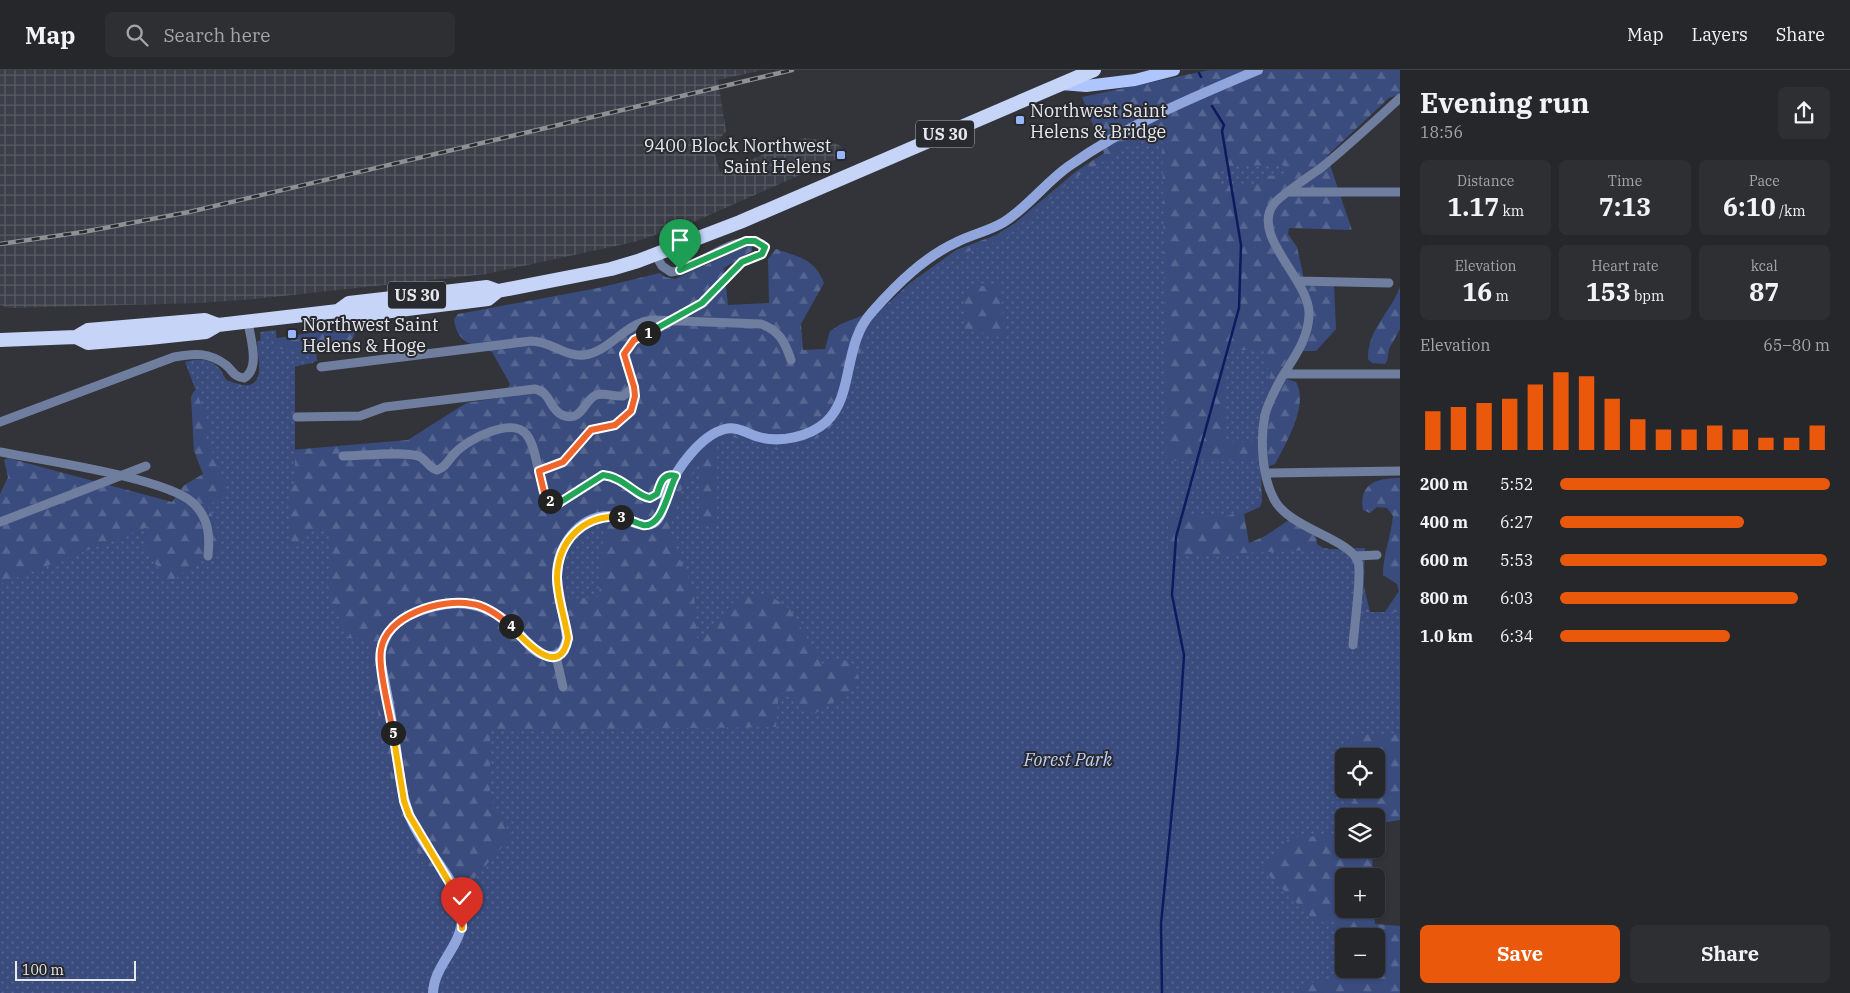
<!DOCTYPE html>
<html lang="en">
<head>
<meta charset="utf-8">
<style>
  body { margin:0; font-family:"IBM Plex Serif",serif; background:#2e2f33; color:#f1f3f6; height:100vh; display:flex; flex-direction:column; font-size:19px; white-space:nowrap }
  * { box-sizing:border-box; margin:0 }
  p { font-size:16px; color:#a4a5a9 }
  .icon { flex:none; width:28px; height:28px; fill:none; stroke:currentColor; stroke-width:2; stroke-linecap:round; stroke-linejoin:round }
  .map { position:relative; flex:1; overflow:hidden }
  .panel { display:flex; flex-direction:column; background:#26272b; width:450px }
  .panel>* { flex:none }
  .fabs { position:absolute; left:1335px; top:678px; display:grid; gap:10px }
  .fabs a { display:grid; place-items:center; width:50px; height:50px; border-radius:8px; background:#26272b; box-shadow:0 1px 4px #0004,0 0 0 1px #424447; font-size:25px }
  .scale { position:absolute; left:15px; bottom:12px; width:121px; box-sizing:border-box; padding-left:5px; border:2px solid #e7e9ec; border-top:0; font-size:14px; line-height:18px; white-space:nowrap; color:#e7e9ec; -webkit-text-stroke:4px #282a2f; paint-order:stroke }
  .pin { position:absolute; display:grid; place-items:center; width:42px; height:42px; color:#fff; margin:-51px -21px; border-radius:50% 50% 50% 0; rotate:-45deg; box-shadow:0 0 5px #0007 }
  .pin .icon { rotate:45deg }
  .km { position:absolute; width:25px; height:25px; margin:-12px; border-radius:50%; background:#222; color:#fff; font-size:14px; line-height:25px; text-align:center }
  .round { display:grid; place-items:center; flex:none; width:52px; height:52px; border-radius:8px; background:#2e2f33 }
  .headline { display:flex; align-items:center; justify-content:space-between; height:85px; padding:0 20px }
  h1 { font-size:28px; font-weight:800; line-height:38px }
  .stats { display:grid; grid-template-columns:repeat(3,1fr); gap:8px; height:85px; padding:5px 20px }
  .stats div { display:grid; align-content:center; border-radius:8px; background:#2e2f33; text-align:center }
  .stats b { font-size:25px; font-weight:800 }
  .stats small { font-size:14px; font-weight:400 }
  .stats p { font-size:14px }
  .chart { height:140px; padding:10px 20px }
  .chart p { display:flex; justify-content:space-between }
  .chart svg { width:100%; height:90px; margin-top:5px; stroke:#ea580c; stroke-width:6 }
  .button { display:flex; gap:10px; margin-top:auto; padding:10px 20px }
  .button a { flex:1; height:58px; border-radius:8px; background:#ea580c; color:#fff; font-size:20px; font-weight:800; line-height:58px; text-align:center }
  .button a+a { background:#2e2f33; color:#f1f3f6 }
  ul { padding:0 20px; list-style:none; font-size:16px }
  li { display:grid; grid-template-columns:80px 60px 1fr; align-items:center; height:38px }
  li i { height:12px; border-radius:6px; background:#ea580c }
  header { display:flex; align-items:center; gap:30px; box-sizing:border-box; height:70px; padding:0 25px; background:#26272b; border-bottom:1px solid #424447 }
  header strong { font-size:24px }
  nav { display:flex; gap:28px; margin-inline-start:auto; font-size:18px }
  .search { width:350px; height:45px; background:#2e2f33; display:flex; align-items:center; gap:12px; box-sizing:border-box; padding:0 18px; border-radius:8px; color:#a4a5a9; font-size:19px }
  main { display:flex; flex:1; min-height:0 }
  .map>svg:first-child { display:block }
  .industrial { fill:url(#industrial-grid) }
  .forest { fill:url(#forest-firs); fill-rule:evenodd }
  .park { fill:url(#park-dots); fill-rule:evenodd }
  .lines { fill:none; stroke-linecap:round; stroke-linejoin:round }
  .stream { stroke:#0e1a5f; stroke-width:2.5 }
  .minor { stroke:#6f7d9f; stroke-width:9 }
  .secondary { stroke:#90a5dc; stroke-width:10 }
  .primary { stroke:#afc5fd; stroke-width:12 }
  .trunk { stroke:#c6d4f8; stroke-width:14 }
  .rail-casing { stroke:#8e9094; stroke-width:4.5 }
  .rail { stroke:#282a2f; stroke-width:2.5; stroke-dasharray:8; stroke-linecap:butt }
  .split-1-casing { stroke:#fff; stroke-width:10 }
  .split-2-casing { stroke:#fff; stroke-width:10 }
  .split-3-casing { stroke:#fff; stroke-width:10 }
  .split-4-casing { stroke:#fff; stroke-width:10 }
  .split-5-casing { stroke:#fff; stroke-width:10 }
  .split-6-casing { stroke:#fff; stroke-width:10 }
  .split-1 { stroke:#22a559; stroke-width:6 }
  .split-2 { stroke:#f0652b; stroke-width:6 }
  .split-3 { stroke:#22a559; stroke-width:6 }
  .split-4 { stroke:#f5b400; stroke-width:6 }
  .split-5 { stroke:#f0652b; stroke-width:6 }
  .split-6 { stroke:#f5b400; stroke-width:6 }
  .poi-dot { fill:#9ab5fd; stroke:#282a2f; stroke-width:2 }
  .labels { text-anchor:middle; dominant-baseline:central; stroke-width:4; stroke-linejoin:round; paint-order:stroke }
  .shield { fill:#282a2f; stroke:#aeb0b3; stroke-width:1 }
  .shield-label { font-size:16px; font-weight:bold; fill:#e7e9ec }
  .poi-label { font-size:18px; fill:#e7e9ec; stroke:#282a2f; text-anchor:start }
  .park-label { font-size:18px; font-style:italic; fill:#becef8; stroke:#282a2f }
</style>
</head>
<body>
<header>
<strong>Map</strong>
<div class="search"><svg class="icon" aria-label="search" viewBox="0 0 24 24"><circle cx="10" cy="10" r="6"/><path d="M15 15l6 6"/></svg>Search here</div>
<nav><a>Map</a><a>Layers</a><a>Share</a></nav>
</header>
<main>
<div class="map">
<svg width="1400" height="923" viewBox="0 0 1400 923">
  <defs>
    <pattern id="industrial-grid" width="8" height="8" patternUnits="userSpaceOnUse" patternTransform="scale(1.25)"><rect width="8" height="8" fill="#3c3f49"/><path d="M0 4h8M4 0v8" fill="none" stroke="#585b63"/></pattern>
    <pattern id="forest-firs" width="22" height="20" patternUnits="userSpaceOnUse" patternTransform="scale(1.25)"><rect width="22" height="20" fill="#3a4c7e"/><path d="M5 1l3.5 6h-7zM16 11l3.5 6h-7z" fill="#566690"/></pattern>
    <pattern id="park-dots" width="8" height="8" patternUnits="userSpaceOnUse" patternTransform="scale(1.25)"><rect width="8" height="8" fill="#3a4c7e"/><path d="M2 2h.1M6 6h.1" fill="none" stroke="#566690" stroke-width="1.8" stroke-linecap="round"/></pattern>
  </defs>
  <rect width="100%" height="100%" fill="#323439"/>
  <path class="industrial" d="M0,0h762l-44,10 8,51 -13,16 7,25 84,-34 20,2 15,5 9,9 -157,69 -57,19 -148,32 -231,25 -55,4 -191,5 -9,-3z"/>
  <path class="forest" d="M1209,0h191v24l-11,4 -62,58 25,74 -63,-2 -1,6 9,13 8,36 29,2 2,44 -20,22h-22l-12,17 -2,9 16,5c13,23 -10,61 -21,82l-14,5 1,32 -2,6 -16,7 5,29 16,-7 24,-16 26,9 2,15 6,4 23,3 15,24 10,41 12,-1 16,-24 -2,-7 -14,-9c0,-20 8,-39 10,-59l-6,-8 -10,-1 -7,6 -7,-3c-5,-27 15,-32 37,-32v342l-24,4v-8h-32v33h28l1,27h-29v33h30l1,15 25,2v67h-1400v-499l8,-17 -4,-17 4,-2 164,44 11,-16 20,-12 -9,-23 -3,-54c4,-11 17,-18 28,-18 11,-1 35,18 40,-6 1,-10 -2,-22 -2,-32l94,-14 4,4 -1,6 -5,5 -33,5 1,14 -28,7 1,82 118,-10 58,-37 37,-6 7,-13 -18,-32c-20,-8 -35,-8 -38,-33l4,-5 140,-26 62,-15 5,4 10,2 74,-34h3v6l-28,17 4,37 41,-2 -1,-44 8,-10c23,8 39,10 48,34l-23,41 2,26 22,-1 5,-18 11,-7 43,-17 26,-24 46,-33 40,-15 19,-12 60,-51 29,-19 -22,-56zM1344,686h32v33h-32zM1344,866h32v33h-32z
    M1400,217v42l-11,20 -2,12 -2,3 -13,-1 -4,-4c-1,-29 23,-47 32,-72z"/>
  <path class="park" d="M1162,57l5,334 92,-1v45l-32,11 -59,1v39l197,-8 -2,64h37v122l-48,1v21h-8v33h9v27h-9v20l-54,1 -27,33 53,52h18l1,56 -35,7 -1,8h-1299v-409l153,-59 -10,20 25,38 51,-34 -3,-26 -9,-18 22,-9 -24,-63 6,-3 -26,-68c14,-5 29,-3 37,10 2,4 3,7 7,10 5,4 11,6 18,4 21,-4 14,-38 13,-54l16,-2 1,19 36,-1v15l-18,3v118l-5,1 1,60 9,-1 12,-13 19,-2 1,73 17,36 23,1 -3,28 29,148 34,65 13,13 13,4 52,-59 -20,-42v-66l286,-3 3,-36 35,23 39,-24 6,-12 -5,-14 -14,-6 -17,7 -33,-56 -21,-14 -32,3 -35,40h-5l-3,-46 -25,-60 14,-46 16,-21v60l18,1v-82c21,-18 46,8 69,6 7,0 15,-5 21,-7 49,-19 41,-73 63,-112l76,-72 59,-20 68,-60zM1001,212l3,53 -39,-4 -1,-41z
    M1283,95l5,10 -26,1v8l-41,1v-19z
    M1224,280h40l1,18h7l-14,55 1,19h-34z
    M604,454l-5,73 -31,2c-7,-39 -9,-64 36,-75z"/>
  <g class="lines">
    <path class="stream" d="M1199,3l2,4
      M1162,923l-1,-69 17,-176 6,-93 -12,-60 4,-58 63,-229 2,-63 -19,-114 2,-6 -12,-19"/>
    <path class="minor" d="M1289,122h111
      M655,184l7,12 9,6c31,-3 60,-40 91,-28l3,5 -3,5 -20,8 -40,41 -30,18 -38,19 -10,14 10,33 1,9 -4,15 -16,14 -24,5 -28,32 -24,9 6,25 14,7 44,-28c21,2 34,22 47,23l7,-4c3,-10 6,-22 19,-18
      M1298,211l91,2
      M321,297l210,-26c20,0 34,16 53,14 26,-3 41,-33 69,-35l108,4c18,6 24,18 30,36
      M1284,304h116
      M297,347l63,-1 25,-9 150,-18c16,3 14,20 27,26 20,8 21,-14 34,-20 9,-3 18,2 27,1l11,-9
      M0,352l174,-65c20,-4 35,-5 52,8 7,6 8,12 18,13 17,-9 6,-41 4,-56
      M0,382c40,8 167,26 193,51 16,15 17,33 15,53
      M343,386c17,0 62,-5 75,0 9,3 10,12 19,14 9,-2 12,-12 19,-18 12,-13 56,-35 70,-18 8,9 10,27 13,37
      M1266,403l134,-2
      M0,452l146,-56
      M1355,486l22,-1
      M1353,575c1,-16 9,-71 5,-83 -8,-24 -72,-34 -85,-65 -11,-22 -13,-58 -8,-82 3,-13 11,-27 17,-38 12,-20 26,-37 27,-62 2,-34 -58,-78 -36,-110 5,-8 38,-30 48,-37 27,-22 53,-46 79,-70
      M556,586l7,31"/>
    <path class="secondary" d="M433,923c1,-29 30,-47 29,-77 0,-30 -29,-57 -44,-83 -17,-28 -18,-59 -23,-91 -4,-27 -9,-55 -15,-82 1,-21 11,-36 30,-45 40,-18 74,-17 106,15 8,9 17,22 28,25 14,4 21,-4 23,-17 -2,-20 -9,-40 -10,-60 -1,-30 21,-63 54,-62 12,1 22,8 34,9 5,0 10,-2 13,-6 6,-8 7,-20 10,-29 9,-22 33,-55 57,-61 12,-3 23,5 34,8 21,6 50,0 67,-15 29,-27 16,-77 46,-110 24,-27 52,-55 85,-70 16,-8 32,-11 47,-20 24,-15 42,-40 65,-56 60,-42 122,-68 189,-96"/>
    <path class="primary" d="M1061,14l25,2 49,-6 39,-10"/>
    <path class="trunk" d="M338,241l11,-8 138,-16 11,4
      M76,267l12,6 61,-5 57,-6 12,-7 120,-14 13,5 137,-17 10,-8 113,-22 27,-8 102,-39 354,-152
      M0,270l76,-3 12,-7 117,-10 13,5"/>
    <defs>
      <path id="rail" d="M0,174l83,-12 106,-20 603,-142"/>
    </defs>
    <use href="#rail" class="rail-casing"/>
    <use href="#rail" class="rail"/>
  </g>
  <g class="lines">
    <defs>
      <path id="split-1" d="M648,263l54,-30 40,-41 20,-8 3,-7 -10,-6h-9l-66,29"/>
      <path id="split-2" d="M550,431l-6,-9 -5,-21 24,-9 28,-32 24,-5 16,-14 4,-15 -1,-9 -10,-33 10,-14 14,-7"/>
      <path id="split-3" d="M550,431l9,2 44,-28c21,2 34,22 47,23l7,-4c3,-10 6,-22 19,-18 -8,13 -13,52 -33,49 -7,-2 -15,-6 -22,-8"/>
      <path id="split-4" d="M511,556c13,14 49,55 57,12 -3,-20 -11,-41 -11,-61 1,-37 27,-63 64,-60"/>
      <path id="split-5" d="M393,663c-3,-21 -15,-64 -12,-83 5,-35 60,-52 91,-46 15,2 28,12 39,22"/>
      <path id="split-6" d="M393,663l11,68 5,14 49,82 4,10v21"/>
    </defs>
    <use href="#split-1" class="split-1-casing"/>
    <use href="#split-2" class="split-2-casing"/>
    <use href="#split-3" class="split-3-casing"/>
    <use href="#split-4" class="split-4-casing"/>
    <use href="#split-5" class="split-5-casing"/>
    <use href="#split-6" class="split-6-casing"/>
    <use href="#split-1" class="split-1"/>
    <use href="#split-2" class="split-2"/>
    <use href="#split-3" class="split-3"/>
    <use href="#split-4" class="split-4"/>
    <use href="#split-5" class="split-5"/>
    <use href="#split-6" class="split-6"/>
  </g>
  <g class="poi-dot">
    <rect x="1015" y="45" width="10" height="10" rx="2.5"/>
    <rect x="836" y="80" width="10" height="10" rx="2.5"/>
    <rect x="287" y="259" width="10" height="10" rx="2.5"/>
  </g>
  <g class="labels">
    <g class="shield">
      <rect x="916" y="50.5" width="58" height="27" rx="4"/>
      <rect x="388" y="211.5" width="58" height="27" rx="4"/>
    </g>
    <g class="shield-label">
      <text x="945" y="64">US 30</text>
      <text x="417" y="225">US 30</text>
    </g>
    <g class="poi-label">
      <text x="1030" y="40">Northwest Saint<tspan x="1030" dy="21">Helens &amp; Bridge</tspan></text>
      <text x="831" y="75" text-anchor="end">9400 Block Northwest<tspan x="831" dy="21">Saint Helens</tspan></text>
      <text x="302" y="254">Northwest Saint<tspan x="302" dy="21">Helens &amp; Hoge</tspan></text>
    </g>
    <g class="park-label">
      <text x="1068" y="689">Forest Park</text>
    </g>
  </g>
</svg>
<div class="fabs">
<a><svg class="icon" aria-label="locate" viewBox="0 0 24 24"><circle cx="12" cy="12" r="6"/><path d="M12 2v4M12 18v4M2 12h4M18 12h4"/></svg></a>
<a><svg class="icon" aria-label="layers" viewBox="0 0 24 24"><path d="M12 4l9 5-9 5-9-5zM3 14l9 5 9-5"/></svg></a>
<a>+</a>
<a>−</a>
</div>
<div class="scale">100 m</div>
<div class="pin" style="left:680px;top:200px;background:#1e9e55"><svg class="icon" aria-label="arrive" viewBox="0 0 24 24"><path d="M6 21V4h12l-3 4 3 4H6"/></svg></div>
<div class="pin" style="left:462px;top:858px;background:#d93025"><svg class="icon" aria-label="check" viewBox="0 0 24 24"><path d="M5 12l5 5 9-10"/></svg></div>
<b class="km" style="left:648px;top:263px">1</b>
<b class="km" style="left:550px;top:431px">2</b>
<b class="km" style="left:621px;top:447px">3</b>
<b class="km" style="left:511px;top:556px">4</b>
<b class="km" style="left:393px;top:663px">5</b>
</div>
<section class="panel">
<div class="headline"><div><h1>Evening run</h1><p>18:56</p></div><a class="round"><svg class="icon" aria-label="share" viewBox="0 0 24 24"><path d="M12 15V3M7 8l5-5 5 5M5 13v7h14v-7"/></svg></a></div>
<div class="stats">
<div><p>Distance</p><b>1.17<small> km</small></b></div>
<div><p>Time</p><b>7:13</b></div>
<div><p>Pace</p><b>6:10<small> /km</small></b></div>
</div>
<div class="stats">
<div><p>Elevation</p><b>16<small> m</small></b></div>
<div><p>Heart rate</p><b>153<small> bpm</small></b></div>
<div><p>kcal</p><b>87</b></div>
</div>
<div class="chart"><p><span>Elevation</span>65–80 m</p>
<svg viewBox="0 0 160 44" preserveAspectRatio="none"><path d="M5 44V25M15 44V23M25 44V21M35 44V19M45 44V12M55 44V6M65 44V8M75 44V19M85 44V29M95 44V34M105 44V34M115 44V32M125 44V34M135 44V38M145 44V38M155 44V32"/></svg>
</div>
<ul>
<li><b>200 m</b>5:52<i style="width:100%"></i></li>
<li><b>400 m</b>6:27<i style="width:68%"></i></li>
<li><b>600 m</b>5:53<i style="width:99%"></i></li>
<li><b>800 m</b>6:03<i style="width:88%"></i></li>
<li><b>1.0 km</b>6:34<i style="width:63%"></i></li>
</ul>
<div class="button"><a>Save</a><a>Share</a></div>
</section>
</main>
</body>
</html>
